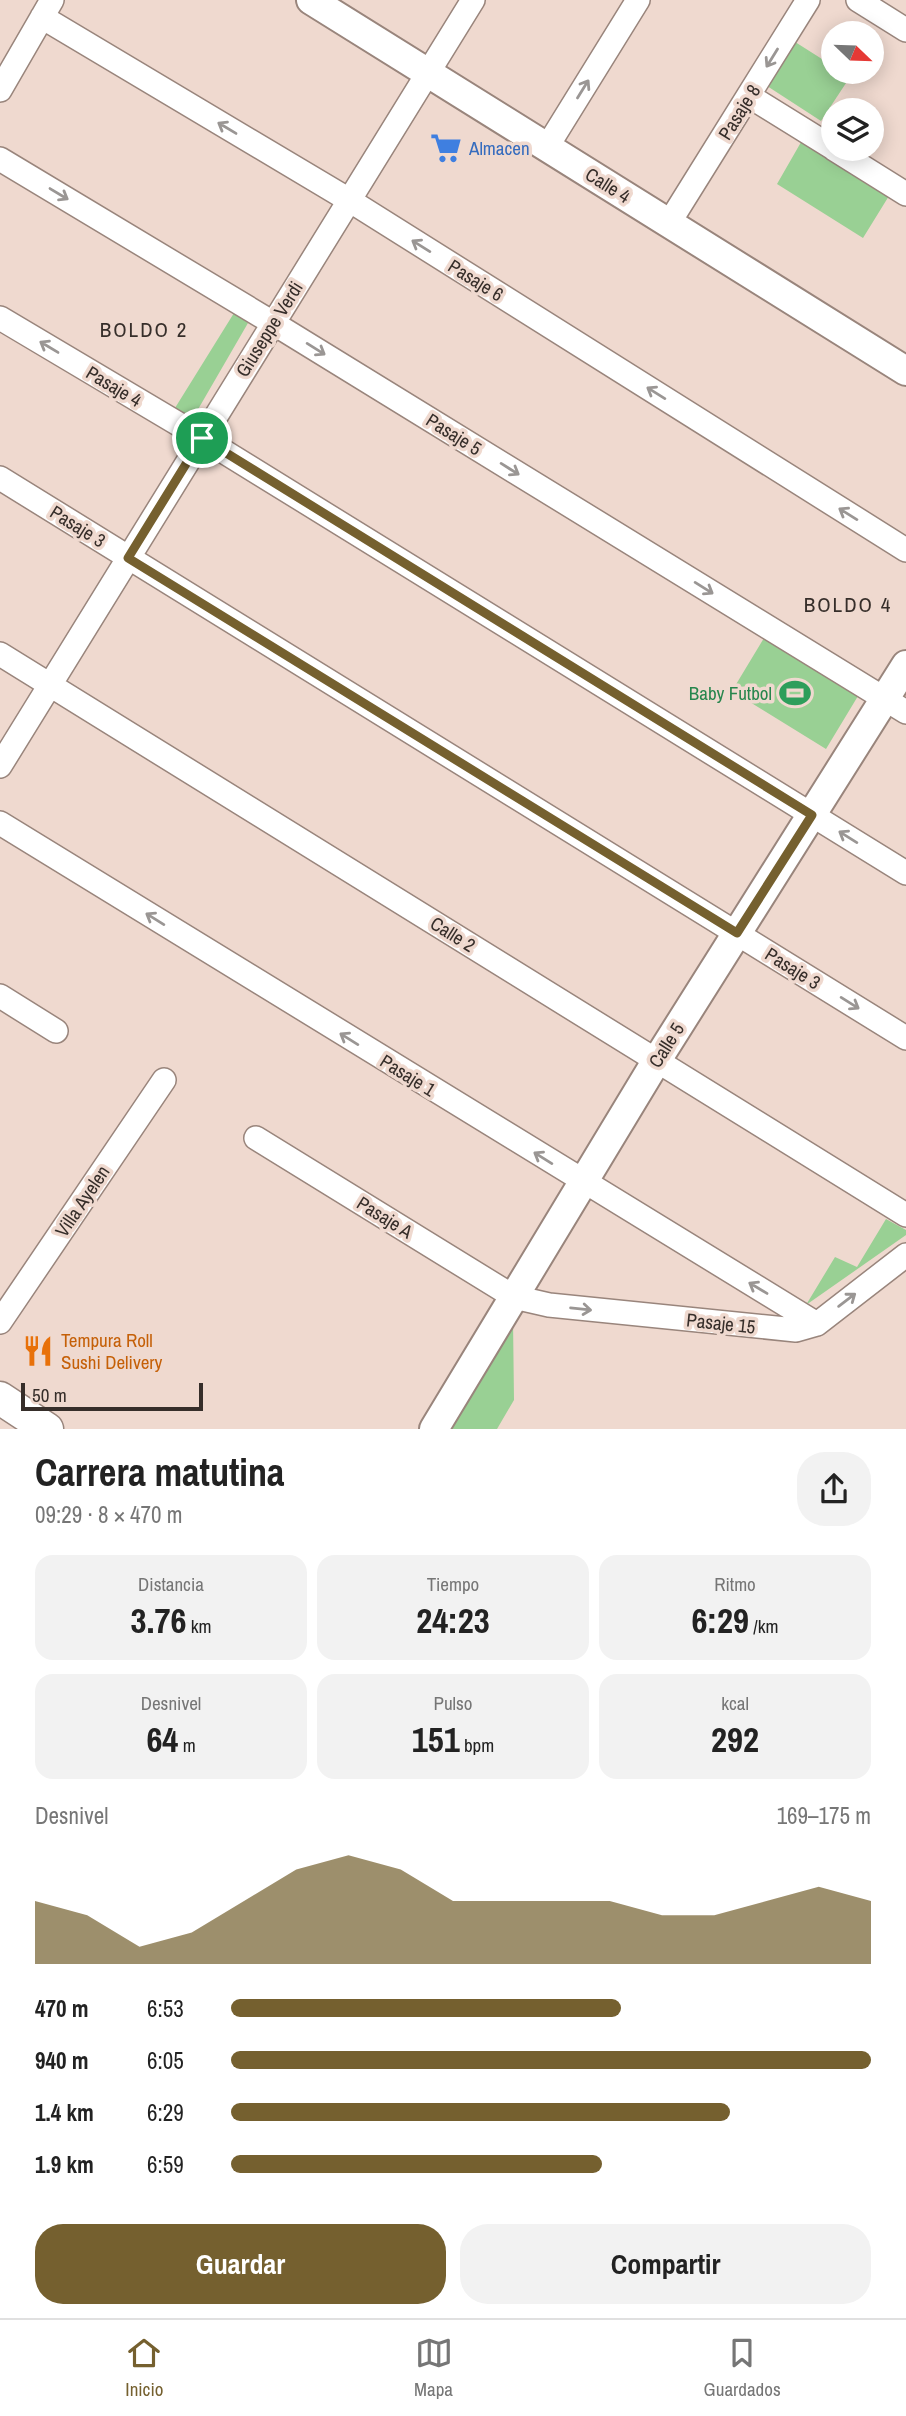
<!DOCTYPE html>
<html lang="es">
<head>
<meta charset="utf-8">
<style>
  body { margin:0; font-family:"Archivo Narrow",sans-serif; background:#f2f2f2; color:#222; height:100vh; display:flex; flex-direction:column; font-size:26px; white-space:nowrap }
  * { box-sizing:border-box; margin:0 }
  p { font-size:23px; color:#767676 }
  .icon { flex:none; width:38px; height:38px; fill:none; stroke:currentColor; stroke-width:2; stroke-linecap:round; stroke-linejoin:round }
  .map { position:relative; height:1429px; overflow:hidden }
  .sheet { display:flex; flex-direction:column; background:#fff; flex:1 }
  .sheet>* { flex:none }
  .needle { width:46px; rotate:113deg }
  .fabs { position:absolute; left:821px; top:21px; display:grid; gap:14px }
  .fabs a { display:grid; place-items:center; width:63px; height:63px; border-radius:50%; background:#fff; box-shadow:0 4px 18px #0003; font-size:35px }
  .scale { position:absolute; left:21px; bottom:18px; width:182px; box-sizing:border-box; padding-left:7px; border:4px solid #362e2a; border-top:0; font-size:19px; line-height:24px; white-space:nowrap; color:#362e2a; -webkit-text-stroke:5px #efd9cf; paint-order:stroke }
  .pin { position:absolute; display:grid; place-items:center; width:60px; height:60px; color:#fff; margin:-30px; border:4px solid #fff; border-radius:50%; box-shadow:0 2px 7px #0007 }
  .round { display:grid; place-items:center; flex:none; width:74px; height:74px; border-radius:28px; background:#f2f2f2 }
  .overview { display:flex; align-items:center; justify-content:space-between; height:119px; padding:0 35px }
  h1 { font-size:38px; font-weight:800; line-height:52px }
  .stats { display:grid; grid-template-columns:repeat(3,1fr); gap:10px; height:119px; padding:7px 35px }
  .stats div { display:grid; align-content:center; border-radius:18px; background:#f2f2f2; text-align:center }
  .stats b { font-size:35px; font-weight:800 }
  .stats small { font-size:19px; font-weight:400 }
  .stats p { font-size:19px }
  .chart { height:196px; padding:14px 35px }
  .chart p { display:flex; justify-content:space-between }
  .chart svg { width:100%; height:126px; margin-top:7px; fill:#75602f; opacity:.7 }
  .primary-button { display:flex; gap:14px; margin-top:auto; padding:14px 35px }
  .primary-button a { flex:1; height:80px; border-radius:28px; background:#75602f; color:#fff; font-size:28px; font-weight:800; line-height:80px; text-align:center }
  .primary-button a+a { background:#f2f2f2; color:#222 }
  ul { padding:0 35px; list-style:none; font-size:23px }
  li { display:grid; grid-template-columns:112px 84px 1fr; align-items:center; height:52px }
  li i { height:18px; border-radius:9px; background:#75602f }
  .tab-bar { display:flex; justify-content:space-around; align-items:center; height:98px; border-top:2px solid #e0e0e0; background:#fff; font-size:19px; color:#767676 }
  .tab-bar a { display:grid; justify-items:center; gap:4px }
  .tab-bar .on { color:#75602f }
  .map>svg:first-child { display:block }
  .green { fill:#99d094 }
  .lines { fill:none; stroke-linecap:round; stroke-linejoin:round }
  .minor-casing { stroke:#99857c; stroke-width:26 }
  .tertiary-casing { stroke:#99857c; stroke-width:32 }
  .secondary-casing { stroke:#99857c; stroke-width:35 }
  .minor { stroke:#fff; stroke-width:23 }
  .tertiary { stroke:#fff; stroke-width:28 }
  .secondary { stroke:#fff; stroke-width:32 }
  .oneway { stroke:#9a9694 }
  .route-casing { stroke:#fff; stroke-width:14 }
  .route { stroke:#75602f; stroke-width:9 }
  .labels { text-anchor:middle; dominant-baseline:central; stroke-width:7; stroke-linejoin:round; paint-order:stroke }
  .street-label { font-size:19px; fill:#362e2a; stroke:#efd9cf }
  .shop-label { font-size:19px; fill:#366cbe; stroke:#efd9cf; text-anchor:start }
  .leisure-label { font-size:19px; fill:#27864d; stroke:#efd9cf; text-anchor:end }
  .food-label { font-size:19px; fill:#c56008; stroke:#efd9cf; text-anchor:start }
  .neighbourhood-label { font-size:21px; letter-spacing:2px; fill:#362e2a; stroke:#efd9cf }
</style>
</head>
<body>
<div class="map">
<svg width="906" height="1429" viewBox="0 0 906 1429">
  <rect width="100%" height="100%" fill="#efd9cf"/>
  <path class="green" d="M792,40l41,26v6h9l8,5 -29,44 -57,-37z
    M804,137l88,54 -29,47 -86,-54z
    M234,313l14,10 -55,95 -18,-10z
    M764,638l94,58 -32,53 -94,-58z
    M886,1219l20,11v5l-100,70 29,-48 22,10z
    M513,1320l1,80 -17,29h-55z"/>
  <g class="lines">
    <defs>
      <path id="minor" d="M858,0l48,30
        M42,17l307,183 557,350
        M0,90l52,-90
        M749,96l84,52
        M547,147l91,-147
        M834,149l72,45
        M0,159l273,164 633,389
        M669,223l139,-223
        M0,318l202,120 704,435
        M0,478l906,560
        M0,654l906,561
        M0,766l473,-766
        M0,823l817,501
        M0,996l56,35
        M256,1138l258,159 35,8 247,25 21,-6 89,-69
        M0,1322l164,-242"/>
      <path id="tertiary" d="M311,0l595,371
        M434,1429l223,-369 249,-395"/>
      <path id="secondary" d="M0,1398l47,31"/>
    </defs>
    <use href="#minor" class="minor-casing"/>
    <use href="#tertiary" class="tertiary-casing"/>
    <use href="#secondary" class="secondary-casing"/>
    <use href="#minor" class="minor"/>
    <use href="#tertiary" class="tertiary"/>
    <use href="#secondary" class="secondary"/>
  </g>
  <defs><path id="oneway-shaft" d="M-6 0H5M1.5-3L5.5 0L1.5 3" fill="none" stroke-width="1.6" stroke-linecap="round" stroke-linejoin="round" transform="scale(1.75)"/></defs>
  <g class="oneway">
    <use href="#oneway-shaft" transform="translate(772 58) rotate(122)"/>
    <use href="#oneway-shaft" transform="translate(583 89) rotate(-58)"/>
    <use href="#oneway-shaft" transform="translate(227 128) rotate(-149)"/>
    <use href="#oneway-shaft" transform="translate(59 194) rotate(31)"/>
    <use href="#oneway-shaft" transform="translate(421 246) rotate(-148)"/>
    <use href="#oneway-shaft" transform="translate(49 347) rotate(-149)"/>
    <use href="#oneway-shaft" transform="translate(316 349) rotate(32)"/>
    <use href="#oneway-shaft" transform="translate(656 393) rotate(-148)"/>
    <use href="#oneway-shaft" transform="translate(510 469) rotate(32)"/>
    <use href="#oneway-shaft" transform="translate(848 514) rotate(-148)"/>
    <use href="#oneway-shaft" transform="translate(704 588) rotate(32)"/>
    <use href="#oneway-shaft" transform="translate(848 837) rotate(-148)"/>
    <use href="#oneway-shaft" transform="translate(155 919) rotate(-148)"/>
    <use href="#oneway-shaft" transform="translate(850 1003) rotate(32)"/>
    <use href="#oneway-shaft" transform="translate(349 1039) rotate(-148)"/>
    <use href="#oneway-shaft" transform="translate(543 1158) rotate(-148)"/>
    <use href="#oneway-shaft" transform="translate(758 1288) rotate(-149)"/>
    <use href="#oneway-shaft" transform="translate(847 1300) rotate(-37)"/>
    <use href="#oneway-shaft" transform="translate(581 1309) rotate(6)"/>
  </g>
  <g class="lines">
    <defs>
      <path id="route" d="M202,438l610,377 -75,118 -609,-375z"/>
    </defs>
    <use href="#route" class="route-casing"/>
    <use href="#route" class="route"/>
  </g>
  <defs>
    <symbol id="supermarket-bare" viewBox="-9 -9 18 18"><path d="M-6-5.5h2.5l.6 2H6L4.5 2H-2.5L-4.4-4H-6ZM-1.5 3.2a1.3 1.3 0 1 0 .1 0ZM3 3.2a1.3 1.3 0 1 0 .1 0Z" fill="#3f7fe0" stroke="#efd9cf" stroke-width="2.5" paint-order="stroke"/></symbol>
    <symbol id="stadium-bare" viewBox="-9 -9 18 18"><path d="M0-5a6.5 5 0 1 0 0 10a6.5 5 0 1 0 0-10ZM-3.5-1.8h7v3.6h-7Z" fill="#2e9e5b" stroke="#efd9cf" stroke-width="2.5" paint-order="stroke"/></symbol>
    <symbol id="restaurant-bare" viewBox="-9 -9 18 18"><path d="M-5-6h1v4h1v-4h1v4h1v-4h1v5L-1.5 .5V6h-2V.5L-5-1ZM5-6V6H3V1.5H1.5Q1.5-4 5-6Z" fill="#e8710a" stroke="#efd9cf" stroke-width="2.5" paint-order="stroke"/></symbol>
  </defs>
  <g fill-rule="evenodd">
    <use href="#supermarket-bare" x="424" y="126" width="44" height="44"/>
    <use href="#stadium-bare" x="773" y="671" width="44" height="44"/>
    <use href="#restaurant-bare" x="16" y="1329" width="44" height="44"/>
  </g>
  <g class="labels">
    <g class="street-label">
      <text transform="translate(739 112) rotate(-58)">Pasaje 8</text>
      <text transform="translate(608 185) rotate(32)">Calle 4</text>
      <text transform="translate(476 280) rotate(32)">Pasaje 6</text>
      <text transform="translate(269 329) rotate(-58)">Giuseppe Verdi</text>
      <text transform="translate(114 386) rotate(31)">Pasaje 4</text>
      <text transform="translate(454 434) rotate(32)">Pasaje 5</text>
      <text transform="translate(78 526) rotate(32)">Pasaje 3</text>
      <text transform="translate(453 934) rotate(32)">Calle 2</text>
      <text transform="translate(793 968) rotate(32)">Pasaje 3</text>
      <text transform="translate(666 1045) rotate(-58)">Calle 5</text>
      <text transform="translate(408 1075) rotate(32)">Pasaje 1</text>
      <text transform="translate(82 1201) rotate(-56)">Villa Ayelen</text>
      <text transform="translate(385 1217) rotate(32)">Pasaje A</text>
      <text transform="translate(721 1323) rotate(6)">Pasaje 15</text>
    </g>
    <g class="shop-label">
      <text x="469" y="148">Almacen</text>
    </g>
    <g class="leisure-label">
      <text x="772" y="693">Baby Futbol</text>
    </g>
    <g class="food-label">
      <text x="61" y="1340">Tempura Roll<tspan x="61" dy="22">Sushi Delivery</tspan></text>
    </g>
    <g class="neighbourhood-label">
      <text x="144" y="329">BOLDO 2</text>
      <text x="848" y="604">BOLDO 4</text>
    </g>
  </g>
</svg>
<div class="fabs">
<a><svg class="needle" viewBox="-14 -14 28 28"><path d="M0-13l5 13h-10z" fill="#e53935"/><path d="M0 13l5-13h-10z" fill="#767676"/></svg></a>
<a><svg class="icon" aria-label="layers" viewBox="0 0 24 24"><path d="M12 4l9 5-9 5-9-5zM3 14l9 5 9-5"/></svg></a>
</div>
<div class="scale">50 m</div>
<div class="pin" style="left:202px;top:438px;background:#1e9e55"><svg class="icon" aria-label="arrive" viewBox="0 0 24 24"><path d="M6 21V4h12l-3 4 3 4H6"/></svg></div>
</div>
<section class="sheet">
<div class="overview"><div><h1>Carrera matutina</h1><p>09:29 · 8 × 470 m</p></div><a class="round"><svg class="icon" aria-label="share" viewBox="0 0 24 24"><path d="M12 15V3M7 8l5-5 5 5M5 13v7h14v-7"/></svg></a></div>
<div class="stats">
<div><p>Distancia</p><b>3.76<small> km</small></b></div>
<div><p>Tiempo</p><b>24:23</b></div>
<div><p>Ritmo</p><b>6:29<small> /km</small></b></div>
</div>
<div class="stats">
<div><p>Desnivel</p><b>64<small> m</small></b></div>
<div><p>Pulso</p><b>151<small> bpm</small></b></div>
<div><p>kcal</p><b>292</b></div>
</div>
<div class="chart"><p><span>Desnivel</span>169–175 m</p>
<svg viewBox="0 0 160 44" preserveAspectRatio="none"><path d="M0 44V22L10 27L20 38L30 33L40 22L50 11L60 6L70 11L80 22L90 22L100 22L110 22L120 27L130 27L140 22L150 17L160 22V44z"/></svg>
</div>
<ul>
<li><b>470 m</b>6:53<i style="width:61%"></i></li>
<li><b>940 m</b>6:05<i style="width:100%"></i></li>
<li><b>1.4 km</b>6:29<i style="width:78%"></i></li>
<li><b>1.9 km</b>6:59<i style="width:58%"></i></li>
</ul>
<div class="primary-button"><a>Guardar</a><a>Compartir</a></div>
</section>
<nav class="tab-bar">
<a class="on"><svg class="icon" aria-label="home" viewBox="0 0 24 24"><path d="M3 11l9-7 9 7M6 9v11h12V9"/></svg>Inicio</a>
<a><svg class="icon" aria-label="map" viewBox="0 0 24 24"><path d="M3 6l6-2 6 2 6-2v14l-6 2-6-2-6 2zM9 4v14M15 6v14"/></svg>Mapa</a>
<a><svg class="icon" aria-label="saved" viewBox="0 0 24 24"><path d="M7 4h10v16l-5-4-5 4z"/></svg>Guardados</a>
</nav>
</body>
</html>
